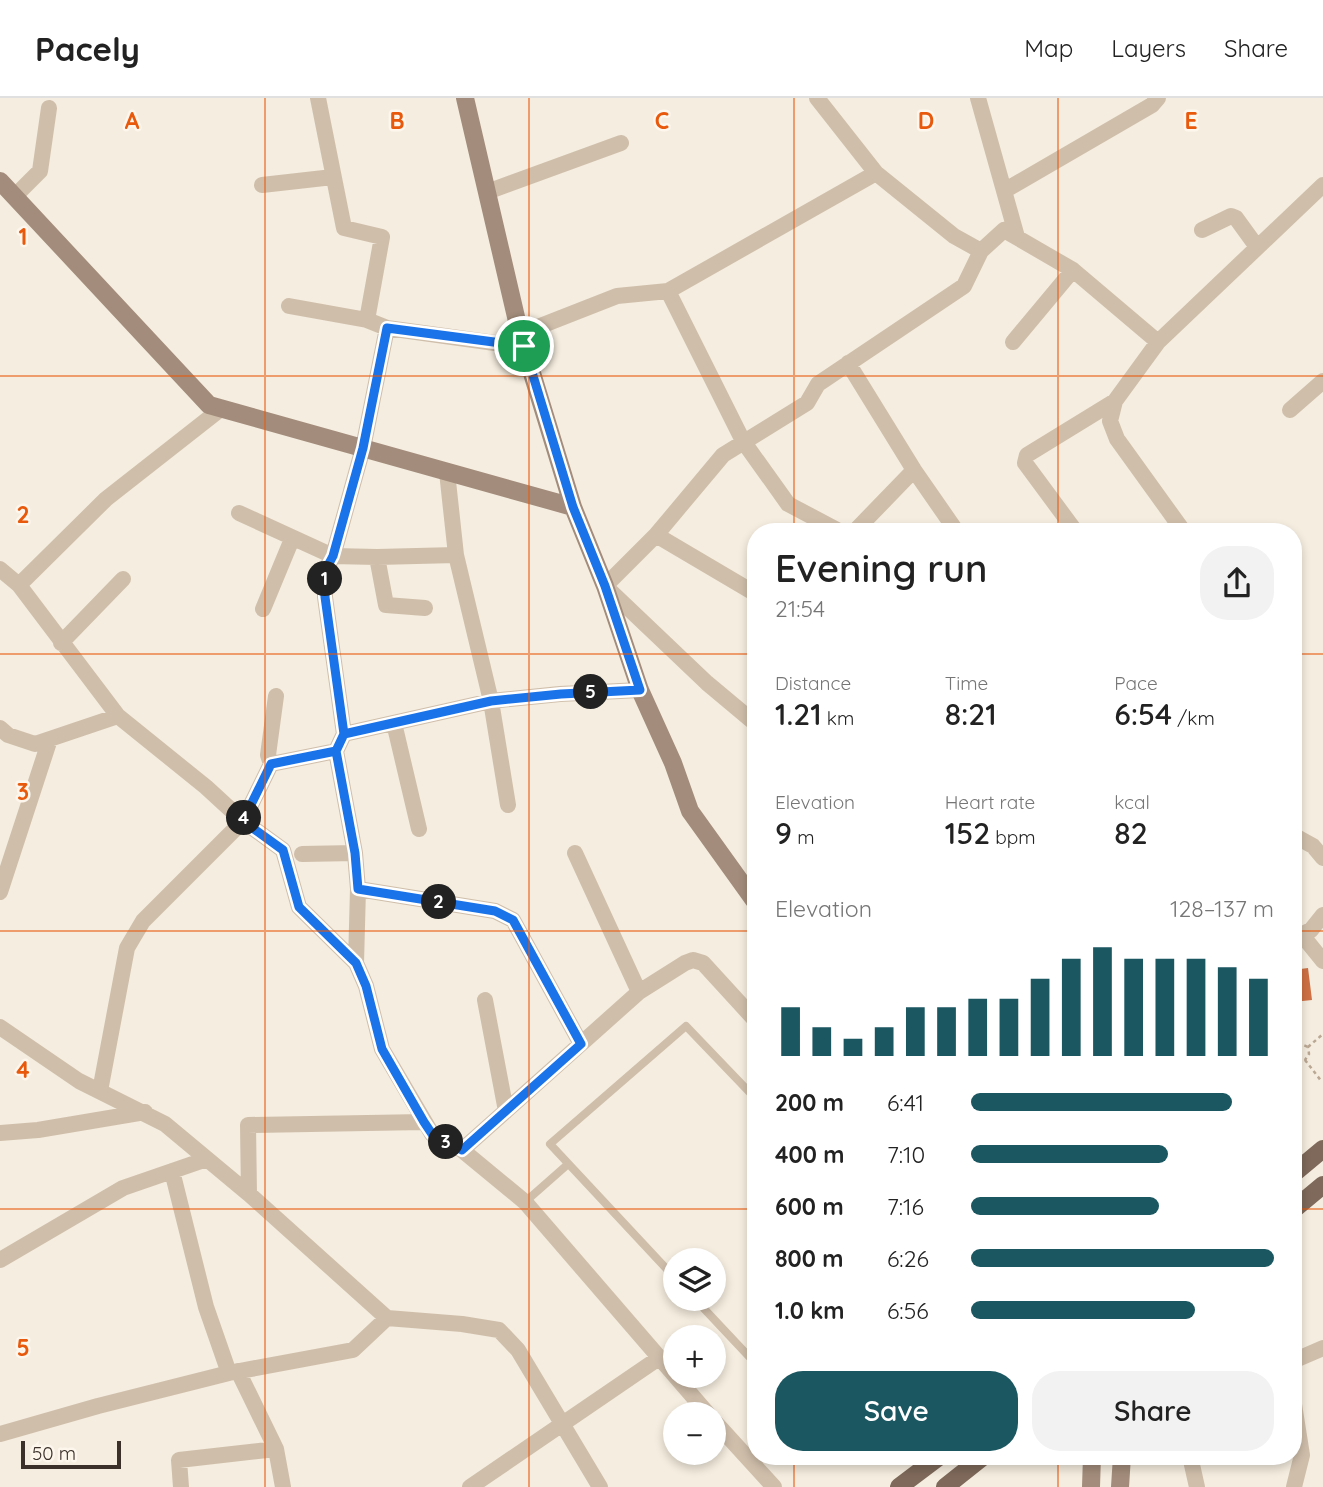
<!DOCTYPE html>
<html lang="en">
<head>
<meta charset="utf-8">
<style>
  body { margin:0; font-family:Quicksand,sans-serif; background:#f2f2f2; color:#222; height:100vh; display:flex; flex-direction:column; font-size:26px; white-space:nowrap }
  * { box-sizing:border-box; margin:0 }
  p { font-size:23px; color:#767676 }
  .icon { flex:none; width:38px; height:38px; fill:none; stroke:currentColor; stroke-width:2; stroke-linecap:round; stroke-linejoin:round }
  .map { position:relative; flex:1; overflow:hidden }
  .panel { position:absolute; left:747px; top:425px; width:555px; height:942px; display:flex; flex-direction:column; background:#fff; border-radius:28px; box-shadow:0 4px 10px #0003 }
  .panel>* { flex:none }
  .buttons { position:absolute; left:663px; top:1150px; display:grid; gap:14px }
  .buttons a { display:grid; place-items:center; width:63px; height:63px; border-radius:50%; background:#fff; box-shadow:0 4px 10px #0003; font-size:35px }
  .scale { position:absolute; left:21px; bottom:18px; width:100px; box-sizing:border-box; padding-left:7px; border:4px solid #3b312a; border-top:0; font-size:19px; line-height:24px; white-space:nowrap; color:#3b312a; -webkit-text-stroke:5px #fcf6ed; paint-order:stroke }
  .pin { position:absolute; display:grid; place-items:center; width:60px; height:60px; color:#fff; margin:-30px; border:4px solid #fff; border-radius:50%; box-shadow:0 2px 7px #0007 }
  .km { position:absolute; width:35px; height:35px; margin:-18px; border-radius:50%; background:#222; color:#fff; font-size:19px; line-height:35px; text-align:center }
  .round { display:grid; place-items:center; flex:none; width:74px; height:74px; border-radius:28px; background:#f2f2f2 }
  .overview { display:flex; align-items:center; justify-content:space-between; height:119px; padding:0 28px }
  h1 { font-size:38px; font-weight:600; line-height:52px }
  .stats { display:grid; grid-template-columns:repeat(3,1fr); gap:10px; height:119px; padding:7px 28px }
  .stats div { display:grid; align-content:center }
  .stats b { font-size:30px; font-weight:600 }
  .stats small { font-size:19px; font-weight:400 }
  .stats p { font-size:19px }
  .chart { height:196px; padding:14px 28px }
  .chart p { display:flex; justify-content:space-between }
  .chart svg { width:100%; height:126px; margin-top:7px; stroke:#1b5761; stroke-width:6 }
  .button { display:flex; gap:14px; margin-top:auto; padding:14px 28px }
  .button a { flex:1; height:80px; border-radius:28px; background:#1b5761; color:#fff; font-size:28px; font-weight:600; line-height:80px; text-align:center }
  .button a+a { background:#f2f2f2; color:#222 }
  ul { padding:0 28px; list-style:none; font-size:23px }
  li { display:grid; grid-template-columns:112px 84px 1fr; align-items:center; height:52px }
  li i { height:18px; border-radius:9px; background:#1b5761 }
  header { display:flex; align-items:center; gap:42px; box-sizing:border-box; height:98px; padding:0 35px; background:#fff; border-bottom:2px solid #e0e0e0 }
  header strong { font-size:33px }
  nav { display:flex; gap:38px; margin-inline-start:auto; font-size:24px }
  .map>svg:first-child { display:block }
  .building { fill:#cf7144 }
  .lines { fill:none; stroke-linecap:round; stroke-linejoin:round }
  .path { stroke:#bba894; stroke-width:2.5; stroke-dasharray:3.5 3.5; stroke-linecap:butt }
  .lane { stroke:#cfbeaa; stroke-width:8 }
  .street { stroke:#cfbeaa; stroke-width:16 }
  .secondary { stroke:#a38c7b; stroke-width:18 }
  .primary { stroke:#7e695a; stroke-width:18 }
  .route-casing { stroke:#fff; stroke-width:14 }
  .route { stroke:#1a73e8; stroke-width:9 }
  .grid { fill:none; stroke:#e8590c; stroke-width:2; stroke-opacity:0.55 }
  .grid-label { font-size:23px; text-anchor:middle; font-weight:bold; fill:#e8590c; stroke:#fcf6ed; stroke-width:5; stroke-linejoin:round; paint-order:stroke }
</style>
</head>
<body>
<header>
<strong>Pacely</strong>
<nav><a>Map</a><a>Layers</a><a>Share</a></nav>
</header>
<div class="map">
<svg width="1323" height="1389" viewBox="0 0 1323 1389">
  <rect width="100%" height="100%" fill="#f5eddf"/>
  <path class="building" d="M1308,870l4,32 -19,2v-32z"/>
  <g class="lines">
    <path class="path" d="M1308,949l15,-13
      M1293,952l3,-4 5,-2 7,3
      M1293,956l5,6h7l4,-6 -1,-7
      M1305,962l17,22"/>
    <path class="lane" d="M525,1104l42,-37
      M676,1181l-126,-135 136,-118 70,73
      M694,1200l62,66"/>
    <path class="street" d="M318,0l26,130 38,9 -15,83
      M817,0l59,75 78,63 27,15 23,-21 69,40 85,72
      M978,0l39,139
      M262,87l71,-8
      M1004,93l148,-86 6,-7
      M487,94l134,-49
      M15,98l25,-25 9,-63
      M1202,132l29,-14 5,2 21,29
      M668,193l75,150 45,63 53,28
      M289,208l78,14 20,8 137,19
      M520,236l97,-38 51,-5 208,-118
      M1013,244l60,-72
      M848,265l66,107 43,62
      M1290,312l33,-29
      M447,374l9,83 35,146 17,104
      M239,415l94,43 44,1 79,-2
      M854,434l60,-62
      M1076,434l-51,-69 2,-8 88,-54
      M1184,434l-67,-93 -7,-18 5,-20 43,-59 165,-157
      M656,437l100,59
      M377,459l9,48 39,3
      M0,471l19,16 99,131 88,71 37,34 40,29 16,57 57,56 10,23 16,63 50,85 30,16 63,52 183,212
      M19,487l87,-86 116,-91
      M263,511l29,-70
      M61,545l62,-64
      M394,625l25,106
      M756,626l-49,-41 -102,-97 51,-51 67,-80 84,-52 11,-19 146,-98 17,-35
      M0,630l8,7 27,9 83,-28
      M344,636l-19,-137v-26l8,-15 30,-108 24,-120
      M336,653l19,102 3,36 -2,74
      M271,666l-3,-9 8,-59
      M1293,737l20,11 10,12
      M575,755l64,139
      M302,756l53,-1
      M358,791l137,22 18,9 68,124
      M0,794l50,-153
      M1302,837l21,26
      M1293,841l18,-9 12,-15
      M485,902l21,111
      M0,929l79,54 86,43 84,70 138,124
      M100,993l27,-143 16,-27 100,-100 28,-57 65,-13 8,-17 147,-33 69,-7 80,-4
      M0,1035l38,-3 107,-18
      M462,1052l177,-158 46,-29 8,-3 10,3 53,58
      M172,1073l34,136 23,66
      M249,1096l-1,-69 176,-3
      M0,1162l123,-72 84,-29
      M1293,1263l30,-13
      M238,1273l38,78 7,38
      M1293,1300l9,57 -8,32
      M714,1323l60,66
      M0,1336l98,-28 131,-33 124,-23 34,-32 75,6 37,6 19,20 82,137
      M1190,1358l7,31
      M181,1389l-2,-27 97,-11
      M470,1389l189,-129"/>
    <path class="secondary" d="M465,0l55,236 53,173 32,79 35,104 33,73 17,48 66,92
      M0,83l209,224 364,102
      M1091,1389l1,-31
      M1120,1389l2,-31"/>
    <path class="primary" d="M1293,1076l30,-25
      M1293,1112l30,-25
      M899,1389l41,-31
      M945,1389l39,-31"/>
  </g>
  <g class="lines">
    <defs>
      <path id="route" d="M524,248l-137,-18 -24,120 -30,108 -8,15v26l19,137 -8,17 19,102 3,36 137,22 18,9 68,124 -119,106 -30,-16 -8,-12 -42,-73 -16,-63 -10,-23 -57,-56 -16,-57 -40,-29 28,-57 65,-13 8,-17 147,-33 70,-7 79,-4 -35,-104 -32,-79 -49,-161"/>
    </defs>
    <use href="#route" class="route-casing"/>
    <use href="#route" class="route"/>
  </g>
  <path class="grid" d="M265,0v1389M529,0v1389M794,0v434M1058,0v434M0,278h1323M0,556h756M1293,556h30M0,833h756M1293,833h30M0,1111h756M1293,1111h30M794,1358v31M1058,1358v31"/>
  <g class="grid-label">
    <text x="132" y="31">A</text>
    <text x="397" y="31">B</text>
    <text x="662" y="31">C</text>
    <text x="926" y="31">D</text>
    <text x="1191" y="31">E</text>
    <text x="23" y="147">1</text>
    <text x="23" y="425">2</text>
    <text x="23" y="702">3</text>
    <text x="23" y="980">4</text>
    <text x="23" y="1258">5</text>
  </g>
</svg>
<div class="buttons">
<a><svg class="icon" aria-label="layers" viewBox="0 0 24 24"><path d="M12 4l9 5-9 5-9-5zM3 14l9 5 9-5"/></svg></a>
<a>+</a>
<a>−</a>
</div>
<div class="scale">50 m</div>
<div class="pin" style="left:524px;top:248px;background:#1e9e55"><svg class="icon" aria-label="arrive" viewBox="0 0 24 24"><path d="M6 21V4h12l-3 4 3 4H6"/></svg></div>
<b class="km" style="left:325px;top:481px">1</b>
<b class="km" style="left:439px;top:804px">2</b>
<b class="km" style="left:446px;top:1044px">3</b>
<b class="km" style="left:244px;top:720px">4</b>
<b class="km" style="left:591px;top:594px">5</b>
<section class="panel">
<div class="overview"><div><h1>Evening run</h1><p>21:54</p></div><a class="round"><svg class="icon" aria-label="share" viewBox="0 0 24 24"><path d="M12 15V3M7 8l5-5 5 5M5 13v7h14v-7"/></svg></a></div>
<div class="stats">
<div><p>Distance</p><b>1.21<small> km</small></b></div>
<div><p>Time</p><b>8:21</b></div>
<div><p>Pace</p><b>6:54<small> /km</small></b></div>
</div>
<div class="stats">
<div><p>Elevation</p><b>9<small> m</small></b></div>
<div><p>Heart rate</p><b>152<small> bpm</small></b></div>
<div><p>kcal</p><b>82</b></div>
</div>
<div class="chart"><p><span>Elevation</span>128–137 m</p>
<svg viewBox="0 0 160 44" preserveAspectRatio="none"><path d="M5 44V27M15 44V34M25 44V38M35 44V34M45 44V27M55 44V27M65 44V24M75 44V24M85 44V17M95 44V10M105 44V6M115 44V10M125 44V10M135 44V10M145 44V13M155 44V17"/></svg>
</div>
<ul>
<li><b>200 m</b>6:41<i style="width:86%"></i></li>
<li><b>400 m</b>7:10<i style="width:65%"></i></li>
<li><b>600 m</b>7:16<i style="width:62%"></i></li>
<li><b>800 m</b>6:26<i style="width:100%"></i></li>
<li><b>1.0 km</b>6:56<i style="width:74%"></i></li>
</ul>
<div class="button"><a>Save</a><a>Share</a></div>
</section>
</div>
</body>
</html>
